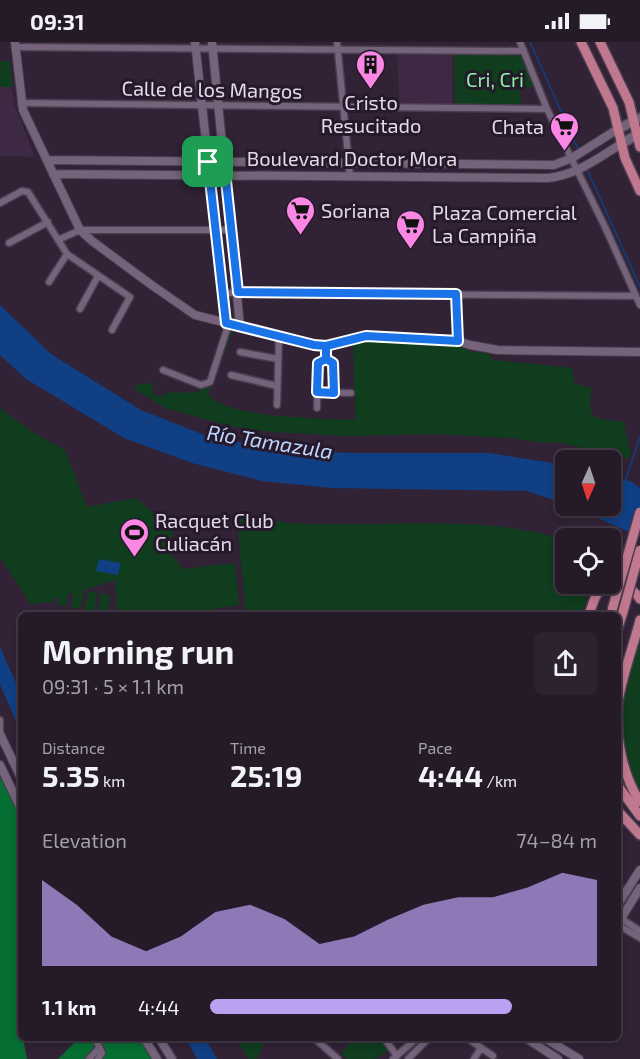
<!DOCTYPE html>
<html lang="en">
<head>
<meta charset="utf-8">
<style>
  body { margin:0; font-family:"Exo 2",sans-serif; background:#2d2330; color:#f1f3f6; height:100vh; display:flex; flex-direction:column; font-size:22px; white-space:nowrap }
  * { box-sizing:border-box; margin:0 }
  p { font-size:20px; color:#a3a1a8 }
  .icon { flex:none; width:33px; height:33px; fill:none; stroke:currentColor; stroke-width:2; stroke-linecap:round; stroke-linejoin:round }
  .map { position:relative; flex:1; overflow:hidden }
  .drawer { position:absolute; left:18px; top:570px; width:603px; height:429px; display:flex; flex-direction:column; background:#251a28; border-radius:9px; box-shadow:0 3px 9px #0003,0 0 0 2px #423845 }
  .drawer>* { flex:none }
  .needle { width:39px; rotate:183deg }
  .controls { position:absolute; left:555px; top:408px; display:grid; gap:12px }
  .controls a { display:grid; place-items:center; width:66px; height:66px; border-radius:9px; background:#251a28; box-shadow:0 3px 9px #0003,0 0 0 2px #423845; font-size:30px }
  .pin { position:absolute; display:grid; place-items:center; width:51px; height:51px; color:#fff; margin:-26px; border-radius:12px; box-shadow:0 3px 9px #0006 }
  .round { display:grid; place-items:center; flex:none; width:63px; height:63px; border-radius:9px; background:#2d2330 }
  .headline { display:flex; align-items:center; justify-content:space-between; height:102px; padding:0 24px }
  h1 { font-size:33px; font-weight:700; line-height:45px }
  .metrics { display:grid; grid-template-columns:repeat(3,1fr); gap:9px; height:102px; padding:6px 24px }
  .metrics div { display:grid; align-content:center }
  .metrics b { font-size:30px; font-weight:700 }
  .metrics small { font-size:16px; font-weight:400 }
  .metrics p { font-size:16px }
  .chart { height:168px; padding:12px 24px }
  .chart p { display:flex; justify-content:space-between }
  .chart svg { width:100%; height:108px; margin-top:6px; fill:#bca0f2; opacity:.7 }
  ul { padding:0 24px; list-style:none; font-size:20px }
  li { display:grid; grid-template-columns:96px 72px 1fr; align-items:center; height:45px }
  li i { height:15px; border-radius:8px; background:#bca0f2 }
  .status { display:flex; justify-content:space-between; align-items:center; height:42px; padding:0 30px; background:#251a28; direction:ltr }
  .status svg { height:16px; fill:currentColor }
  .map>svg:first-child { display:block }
  .built { fill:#3d2943 }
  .green { fill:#0f3d1e }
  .forest { fill:#066e33 }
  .water { fill:#103f83 }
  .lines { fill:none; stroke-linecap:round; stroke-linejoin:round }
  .stream { stroke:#103f83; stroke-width:1.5 }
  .minor-casing { stroke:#4a3d4d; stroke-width:9 }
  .tertiary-casing { stroke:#4a3d4d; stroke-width:10 }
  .secondary-casing { stroke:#4a3d4d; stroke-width:12 }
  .primary-casing { stroke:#4a3d4d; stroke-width:12 }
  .minor { stroke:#74637a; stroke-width:6 }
  .tertiary { stroke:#74637a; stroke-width:8 }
  .secondary { stroke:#74637a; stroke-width:9 }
  .primary { stroke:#c0788f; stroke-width:9 }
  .primary-bridge-casing { stroke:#4a3d4d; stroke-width:12; stroke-linecap:butt }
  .primary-bridge { stroke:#c0788f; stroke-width:9 }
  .route-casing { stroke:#fff; stroke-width:12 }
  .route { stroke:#1a73e8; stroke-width:8 }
  .labels { text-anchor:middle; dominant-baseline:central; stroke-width:6; stroke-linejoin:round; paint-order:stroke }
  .park-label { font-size:20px; fill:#86f7a4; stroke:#27192c }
  .street-label { font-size:20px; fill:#e4dae7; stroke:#27192c }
  .poi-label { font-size:20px; fill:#e4dae7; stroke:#27192c; text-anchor:start }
  .water-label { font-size:21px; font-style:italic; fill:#bdd7fe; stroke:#27192c }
</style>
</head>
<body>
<div class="status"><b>09:31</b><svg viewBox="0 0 49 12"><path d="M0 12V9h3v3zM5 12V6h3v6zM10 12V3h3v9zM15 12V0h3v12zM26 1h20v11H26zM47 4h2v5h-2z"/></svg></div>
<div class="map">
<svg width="640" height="1017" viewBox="0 0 640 1017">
  <rect width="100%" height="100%" fill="#312236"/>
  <path class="built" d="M397,10l55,2v52l-53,-3z
    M0,19h10l4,43 21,53 -35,-1z"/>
  <path class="green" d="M454,11l67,1 15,32 -16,2 1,16 -66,1z
    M0,19h10l3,26h-13z
    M229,286l5,1 -26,66c22,24 114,23 147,25l-2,-78h97l22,10 19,2 -1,2 3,4 79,8 2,15 17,5 -1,18 2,9 8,4 24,3 7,32 -3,4h-4l-63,-15 -25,-1 -25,-4 -74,-4 -89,2 -74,-4 -41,-5 -68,-19 -29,-18 -1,-5 14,-2 4,3v9l10,2 1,-4 35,-1 8,-9z
    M0,366l31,23 34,19 22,57 49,-9 37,32 -3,23 13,16 52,-6 4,42 -61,10h-60l-3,-35 -31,10 -4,19 -9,-2 2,-14 -5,1 -2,12 -9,-2 1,-7 -5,2 -1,4 -9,-1 -12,3 -31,-48z
    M236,468c37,16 77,14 117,14 70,0 144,-6 212,16l1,44h34l-11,9 -8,22h-335z
    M88,549l9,1 -3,20 -10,-2z
    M101,552l9,1 -3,20 -10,-2z
    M640,585v168c-17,-29 -22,-62 -19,-95 2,-22 13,-51 19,-73z
    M236,996h30l-9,21h-8z
    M354,996h24l10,13 -14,8h-28l-5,-6z"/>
  <path class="forest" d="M0,735l21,40v172l-5,3 5,31v15h2l4,21h-27z
    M79,996h60l12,21h-93z"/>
  <path class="water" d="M0,263l51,49 90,56 71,28 70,10 64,5h143l76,12v39l-38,-13 -197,-3 -68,-7 -70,-18 -68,-25 -98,-59 -26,-24z
    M611,433l21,7 8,6v49l-69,-31h39z
    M99,517l22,4 -3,12 -22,-4z
    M0,605l21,47v38l-21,-47z
    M186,996h19l12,21h-20z"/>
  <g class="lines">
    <path class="stream" d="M530,0l49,109
      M587,127l53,118
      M626,437l14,-42"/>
    <defs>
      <path id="minor" d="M337,0l13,134
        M520,0l27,67 58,118 35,78
        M15,5l509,4
        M21,61l526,6
        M0,161l22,-12 6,1 39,62 63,43 -18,33
        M58,198l22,-10h152
        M9,201l39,-21
        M49,240l18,-28
        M222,251l414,3
        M455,252l3,47
        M80,267l18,-33
        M240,310l38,7
        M326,317l7,4 1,30
        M163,328l38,15 9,-3 17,-53 -1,-6
        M231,333l46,11
        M317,350l34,1
        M277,363l2,-69
        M317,366l1,-45 8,-4v-13
        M0,678v14
        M622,877l18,12
        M618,883l22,13
        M95,996l7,15 -4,6
        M314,996l24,21
        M384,996l13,18
        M467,996l26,18
        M89,1017l10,-11
        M393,1017l24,-21
        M408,1017l21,-21
        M474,1017l7,-11"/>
      <path id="tertiary" d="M15,0l8,68 57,120 12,11 61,45 42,29 119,30c18,1 33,-7 50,-8 31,-3 63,2 94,4l12,4 28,5 142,2
        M195,0l31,281
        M212,0l28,284
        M47,118l507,5 18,-7 46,-29
        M53,132l495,4c28,-3 49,-19 73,-34
        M0,692l21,44
        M0,723l21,44
        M618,862l22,-34
        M618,870l4,7 -4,6
        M622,875l18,-29
        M144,996l13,21
        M159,996l13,21
        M526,996l32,21
        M545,996l34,21"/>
      <path id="secondary" d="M618,87l22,-11
        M621,102l19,-11"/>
      <path id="primary" d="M581,0l32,66 12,50 15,33
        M600,0l29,60 11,45
        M589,573c2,-6 4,-13 7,-19 10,-18 34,-13 44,3
        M640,578c-6,24 -19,59 -22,83 -3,33 4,71 22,99
        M618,586l5,-16
        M618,744l22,30
        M618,769l22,24"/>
    </defs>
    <use href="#minor" class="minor-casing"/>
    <use href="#tertiary" class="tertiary-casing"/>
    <use href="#secondary" class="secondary-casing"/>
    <use href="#primary" class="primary-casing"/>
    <use href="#minor" class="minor"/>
    <use href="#tertiary" class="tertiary"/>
    <use href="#secondary" class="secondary"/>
    <use href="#primary" class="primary"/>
    <defs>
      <path id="primary-bridge" d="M612,568l28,-98
        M623,570l17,-62"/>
    </defs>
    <use href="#primary-bridge" class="primary-bridge-casing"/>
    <use href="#primary-bridge" class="primary-bridge"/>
  </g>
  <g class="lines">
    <defs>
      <path id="route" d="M208,120l18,161 88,22 12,1v13l7,4 1,30 -17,-1 1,-29 8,-4v-13l40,-10 92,5 -2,-47 -218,-2 -14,-130h-16"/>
    </defs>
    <use href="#route" class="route-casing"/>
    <use href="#route" class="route"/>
  </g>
  <defs>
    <symbol id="building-pin" viewBox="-11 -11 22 30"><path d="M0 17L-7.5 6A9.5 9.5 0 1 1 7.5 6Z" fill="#fb87e5" stroke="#27192c"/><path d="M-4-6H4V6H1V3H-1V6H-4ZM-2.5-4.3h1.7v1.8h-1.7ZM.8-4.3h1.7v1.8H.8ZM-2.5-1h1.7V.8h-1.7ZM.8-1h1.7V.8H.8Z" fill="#111"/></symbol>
    <symbol id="supermarket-pin" viewBox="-11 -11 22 30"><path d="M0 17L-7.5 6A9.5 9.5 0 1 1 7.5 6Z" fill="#fb87e5" stroke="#27192c"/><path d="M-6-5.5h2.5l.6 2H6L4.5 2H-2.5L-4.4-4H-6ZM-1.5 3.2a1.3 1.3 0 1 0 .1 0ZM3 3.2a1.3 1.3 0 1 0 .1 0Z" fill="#111"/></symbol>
    <symbol id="stadium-pin" viewBox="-11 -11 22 30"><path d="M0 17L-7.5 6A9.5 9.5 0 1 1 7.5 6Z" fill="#fb87e5" stroke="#27192c"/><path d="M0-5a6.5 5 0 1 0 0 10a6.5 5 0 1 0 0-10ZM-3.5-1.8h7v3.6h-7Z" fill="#111"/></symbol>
  </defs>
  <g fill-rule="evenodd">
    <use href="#building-pin" x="354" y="6" width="33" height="45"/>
    <use href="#supermarket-pin" x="548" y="68" width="33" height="45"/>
    <use href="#supermarket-pin" x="284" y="152" width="33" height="45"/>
    <use href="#supermarket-pin" x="394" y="166" width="33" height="45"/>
    <use href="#stadium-pin" x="118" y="474" width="33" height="45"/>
  </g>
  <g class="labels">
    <g class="park-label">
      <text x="495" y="37">Cri, Cri</text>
    </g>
    <g class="street-label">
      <text transform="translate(212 47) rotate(1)">Calle de los Mangos</text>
      <text x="352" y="116">Boulevard Doctor Mora</text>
    </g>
    <g class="poi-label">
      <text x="371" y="60" text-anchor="middle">Cristo<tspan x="371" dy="23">Resucitado</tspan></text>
      <text x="544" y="84" text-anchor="end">Chata</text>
      <text x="321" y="168">Soriana</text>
      <text x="432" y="170">Plaza Comercial<tspan x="432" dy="23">La Campiña</tspan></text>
      <text x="155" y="478">Racquet Club<tspan x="155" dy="23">Culiacán</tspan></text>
    </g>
    <g class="water-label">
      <text transform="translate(270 399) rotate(9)">Río Tamazula</text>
    </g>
  </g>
</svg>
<div class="controls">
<a><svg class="needle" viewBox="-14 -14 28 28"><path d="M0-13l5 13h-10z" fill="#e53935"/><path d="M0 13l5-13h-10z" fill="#a3a1a8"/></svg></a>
<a><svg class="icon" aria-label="locate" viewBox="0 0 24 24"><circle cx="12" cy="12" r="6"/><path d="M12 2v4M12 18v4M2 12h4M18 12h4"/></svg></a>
</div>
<div class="pin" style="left:208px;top:120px;background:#1e9e55"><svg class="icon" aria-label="arrive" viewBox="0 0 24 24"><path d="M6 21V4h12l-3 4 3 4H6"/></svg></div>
<section class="drawer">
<div class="headline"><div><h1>Morning run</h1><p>09:31 · 5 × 1.1 km</p></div><a class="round"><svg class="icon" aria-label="share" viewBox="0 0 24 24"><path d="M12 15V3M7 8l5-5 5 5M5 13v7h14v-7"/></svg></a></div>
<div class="metrics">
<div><p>Distance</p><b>5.35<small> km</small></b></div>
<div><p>Time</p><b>25:19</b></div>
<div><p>Pace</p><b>4:44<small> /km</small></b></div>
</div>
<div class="chart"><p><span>Elevation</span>74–84 m</p>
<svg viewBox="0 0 160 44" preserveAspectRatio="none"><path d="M0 44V9L10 19L20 32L30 38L40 32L50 22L60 19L70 25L80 35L90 32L100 25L110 19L120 16L130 16L140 12L150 6L160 9V44z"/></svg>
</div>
<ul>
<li><b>1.1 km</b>4:44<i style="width:78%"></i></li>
</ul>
</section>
</div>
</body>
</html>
